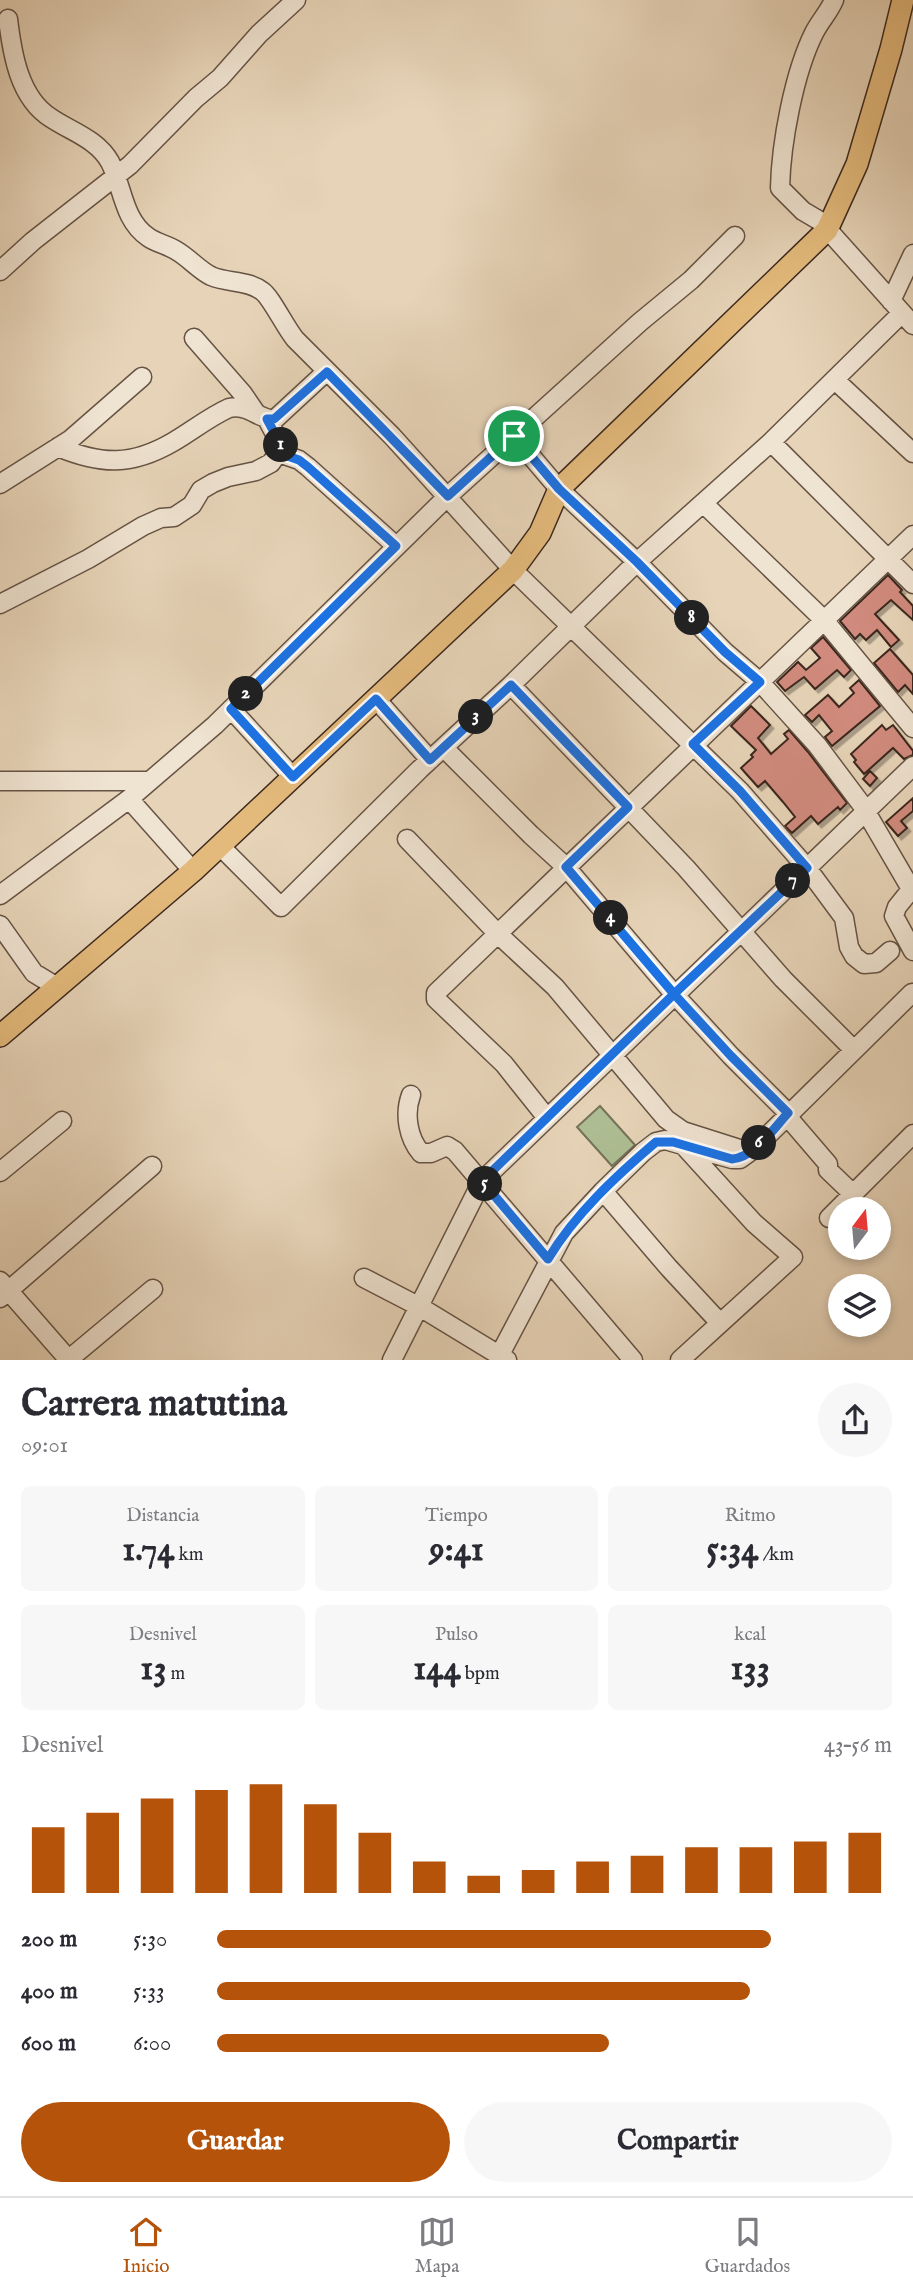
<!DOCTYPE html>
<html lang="es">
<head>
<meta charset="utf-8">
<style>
  body { margin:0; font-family:"IM FELL English",serif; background:#f7f7f7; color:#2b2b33; height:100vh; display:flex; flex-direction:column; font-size:26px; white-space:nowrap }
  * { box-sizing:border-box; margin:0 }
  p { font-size:23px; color:#7c7c81 }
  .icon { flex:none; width:38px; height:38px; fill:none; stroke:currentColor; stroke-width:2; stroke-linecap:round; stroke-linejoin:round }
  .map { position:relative; height:1360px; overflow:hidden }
  .sheet { display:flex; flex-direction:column; background:#fff; flex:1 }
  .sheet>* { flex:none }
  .needle { width:46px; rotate:16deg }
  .tools { position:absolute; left:828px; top:1197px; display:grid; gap:14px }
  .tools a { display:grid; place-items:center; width:63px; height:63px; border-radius:50%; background:#fff; box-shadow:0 4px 10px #0003; font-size:35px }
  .pin { position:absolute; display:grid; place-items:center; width:60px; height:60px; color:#fff; margin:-30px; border:4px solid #fff; border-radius:50%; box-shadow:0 2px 7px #0007 }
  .km { position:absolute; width:35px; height:35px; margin:-18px; border-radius:50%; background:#222; color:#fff; font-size:19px; line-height:35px; text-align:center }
  .round { display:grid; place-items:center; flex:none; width:74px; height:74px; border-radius:37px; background:#f7f7f7 }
  .head { display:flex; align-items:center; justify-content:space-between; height:119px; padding:0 21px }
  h1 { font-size:38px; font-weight:800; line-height:52px }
  .figures { display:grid; grid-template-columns:repeat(3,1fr); gap:10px; height:119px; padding:7px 21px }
  .figures div { display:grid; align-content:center; border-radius:10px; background:#f7f7f7; text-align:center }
  .figures b { font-size:35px; font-weight:800 }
  .figures small { font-size:19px; font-weight:400 }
  .figures p { font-size:19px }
  .chart { height:196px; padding:14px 21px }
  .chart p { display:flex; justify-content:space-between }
  .chart svg { width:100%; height:126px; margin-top:7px; stroke:#b45309; stroke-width:6 }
  .action { display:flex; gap:14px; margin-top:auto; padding:14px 21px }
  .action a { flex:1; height:80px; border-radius:42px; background:#b45309; color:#fff; font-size:28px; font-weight:800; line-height:80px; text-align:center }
  .action a+a { background:#f7f7f7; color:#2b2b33 }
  ul { padding:0 21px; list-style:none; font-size:23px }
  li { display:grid; grid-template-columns:112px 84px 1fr; align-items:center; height:52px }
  li i { height:18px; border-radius:9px; background:#b45309 }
  .tabs { display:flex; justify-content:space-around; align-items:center; height:98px; border-top:2px solid #e1e1e2; background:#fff; font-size:19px; color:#7c7c81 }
  .tabs a { display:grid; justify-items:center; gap:4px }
  .tabs .selected { color:#b45309 }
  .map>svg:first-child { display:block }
  .green { fill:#aebe94; stroke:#747359; stroke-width:2 }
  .building { fill:#d18b7e; stroke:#3b281e; stroke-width:2; filter:url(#shadow) }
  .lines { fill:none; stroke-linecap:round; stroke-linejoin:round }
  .minor-casing { stroke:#665344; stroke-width:21 }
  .major-casing { stroke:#3b281e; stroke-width:24 }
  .minor { stroke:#efe3d1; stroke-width:18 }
  .major { stroke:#e4ba7c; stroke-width:21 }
  .route-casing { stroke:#fff; stroke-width:14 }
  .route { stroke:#1a73e8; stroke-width:9 }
</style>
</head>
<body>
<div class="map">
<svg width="913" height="1360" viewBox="0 0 913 1360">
  <defs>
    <filter id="shadow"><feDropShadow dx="3.5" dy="3.5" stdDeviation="0" flood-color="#0004"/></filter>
  </defs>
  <rect width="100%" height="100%" fill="#e7d4b8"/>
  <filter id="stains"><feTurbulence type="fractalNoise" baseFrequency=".00286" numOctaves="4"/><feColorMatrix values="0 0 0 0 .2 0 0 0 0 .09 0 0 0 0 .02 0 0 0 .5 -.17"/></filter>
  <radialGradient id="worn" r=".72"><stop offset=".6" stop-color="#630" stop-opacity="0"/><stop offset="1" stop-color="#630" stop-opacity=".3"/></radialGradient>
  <path class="green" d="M600,1106l35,39 -23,21 -35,-39z"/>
  <path class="building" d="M888,575l14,15 -2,2 13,14v14l-22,-20 -16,14 24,26 -8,7 -14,-17 -11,10 -6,-6 -5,5 -15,-18z
    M823,637l28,33 -7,7 -7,-7 -22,19 -11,-12 -19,14 -8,-9 21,-20 8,8 14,-12 -9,-10z
    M890,649l23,26v19l-8,-9 -7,7 -24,-29z
    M859,680l21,26 -48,40 -7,-9 7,-6 -13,-16 -7,7 -7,-7 23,-20 11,12 15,-14 -4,-5z
    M751,706l19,19 -12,13 13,16 17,-15 -4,-5 5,-4 19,22 39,51 -7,7 -2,-3 -20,17 -7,-8 -19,17 -7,-7 10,-9 -12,-15 -18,-21 -7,6 -17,-19 12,-11 -2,-2 5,-5 -25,-24z
    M882,725l4,5 7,-5 20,26v4l-9,4 -11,-11 -29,26 -10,-12 2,-2 -5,-6z
    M870,771l7,7 -7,8 -7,-7z
    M913,798v13l-12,10 6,7 -9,8 -12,-14z"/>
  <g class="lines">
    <defs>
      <path id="minor" d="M834,0c-5,12 -14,21 -20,33 -20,40 -33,110 -34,155l23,23 17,10 93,104
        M8,19c4,34 11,79 43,99 21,14 46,21 59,44 13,25 13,58 38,75 8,6 20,8 29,14 12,7 22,19 34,25 16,7 37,4 51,15 9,6 23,36 33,48l97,97 121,134 227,221 67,77 37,50 5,29 5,9 10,8 12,-1 14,-12
        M0,271l33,-30 97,-76 66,-67 24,-20 39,-44 37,-34
        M891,301l22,-47
        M194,338l49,56 13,19
        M835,380l78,73
        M514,436l45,53 78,73 88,90 35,30 57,63 45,60 49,84
        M771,442l142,142
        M58,447c43,18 74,19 115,-5 19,-11 36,-25 56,-34 19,-4 28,10 45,12l53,-49
        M279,453l20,7 9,7 88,79
        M0,484l71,-45 71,-62
        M703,503l121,117 89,108
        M0,604l88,-45 55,-33 18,-8 13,-1 18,-12 9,-15 12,-7 15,-6 28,-6 15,-8 11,-16 -15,-28
        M511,685l175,183 97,111 70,70
        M376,699l54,61
        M231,709l62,68
        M450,754l81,81 35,32 108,127 57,62 57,57 4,9 36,42v6l25,24
        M0,781h150
        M129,799l64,72
        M407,839l91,95 57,53 111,132 17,12 66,21
        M220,846l61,61 139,-138 91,-84 126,-123 134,-120 131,-129
        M913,887l-16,20 -3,9 19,35
        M0,895l129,-96 86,-74 233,-229 192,-174 51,-42 44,-44
        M0,925l34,48 23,14
        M411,1095c-7,19 -3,43 10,58h10l16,-7 8,5 178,209
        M547,1118l-43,-54 -68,-65v-6l477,-458
        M0,1172l62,-51
        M603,1191l66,77 51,55
        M829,1218l84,-84
        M364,1278l56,29 87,53
        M0,1281l68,78
        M0,1298l152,-132
        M68,1360l85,-71
        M392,1360l90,-179 431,-415
        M497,1360l67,-127 39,-42 40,-39 13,-10 9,-2 67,19h8l14,-10 158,-156
        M680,1360l113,-103 -39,-34 -70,-77"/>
      <path id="major" d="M0,1036l193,-165 320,-301 27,-37 19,-44 268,-259 30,-66 34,-115 12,-49"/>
    </defs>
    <use href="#minor" class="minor-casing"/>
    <use href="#major" class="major-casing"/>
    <use href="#minor" class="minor"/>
    <use href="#major" class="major"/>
  </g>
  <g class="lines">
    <defs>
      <path id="route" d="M514,436l-66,60 -121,-124 -53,47h-7l15,28 -3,6 20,7 9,7 88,79 -165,163 62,68 83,-78 54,61 81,-75 117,122 -62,60 108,127 -192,187 66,78c27,-45 68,-83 108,-117h17l59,17c22,-1 42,-31 56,-46l-57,-57 -57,-62 133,-126 -67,-77 -47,-47 67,-62 -35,-30 -88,-90 -78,-73 -45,-53"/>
    </defs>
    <use href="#route" class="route-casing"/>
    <use href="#route" class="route"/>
  </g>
  <rect width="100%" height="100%" filter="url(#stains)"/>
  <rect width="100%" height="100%" fill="url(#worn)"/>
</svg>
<div class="tools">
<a><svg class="needle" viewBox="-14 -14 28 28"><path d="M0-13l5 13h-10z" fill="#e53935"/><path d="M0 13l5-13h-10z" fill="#7c7c81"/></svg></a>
<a><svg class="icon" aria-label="layers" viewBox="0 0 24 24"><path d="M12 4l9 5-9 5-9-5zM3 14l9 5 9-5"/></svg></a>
</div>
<div class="pin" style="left:514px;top:436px;background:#1e9e55"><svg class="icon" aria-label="arrive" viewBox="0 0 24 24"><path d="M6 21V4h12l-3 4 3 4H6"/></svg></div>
<b class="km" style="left:281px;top:445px">1</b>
<b class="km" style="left:246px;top:694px">2</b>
<b class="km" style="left:476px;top:717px">3</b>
<b class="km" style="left:611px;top:918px">4</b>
<b class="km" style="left:485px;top:1184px">5</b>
<b class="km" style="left:759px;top:1143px">6</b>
<b class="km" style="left:793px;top:881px">7</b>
<b class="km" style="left:692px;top:618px">8</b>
</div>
<section class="sheet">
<div class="head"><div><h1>Carrera matutina</h1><p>09:01</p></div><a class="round"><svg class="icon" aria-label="share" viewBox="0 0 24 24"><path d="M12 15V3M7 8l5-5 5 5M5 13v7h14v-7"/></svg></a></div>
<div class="figures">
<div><p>Distancia</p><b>1.74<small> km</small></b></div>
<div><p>Tiempo</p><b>9:41</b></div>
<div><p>Ritmo</p><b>5:34<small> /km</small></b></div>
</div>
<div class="figures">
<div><p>Desnivel</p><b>13<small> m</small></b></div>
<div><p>Pulso</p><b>144<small> bpm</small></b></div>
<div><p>kcal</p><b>133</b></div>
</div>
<div class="chart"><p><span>Desnivel</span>43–56 m</p>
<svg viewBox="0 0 160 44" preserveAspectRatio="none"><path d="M5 44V21M15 44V16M25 44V11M35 44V8M45 44V6M55 44V13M65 44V23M75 44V33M85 44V38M95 44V36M105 44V33M115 44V31M125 44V28M135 44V28M145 44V26M155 44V23"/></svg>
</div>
<ul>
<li><b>200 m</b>5:30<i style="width:82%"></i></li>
<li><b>400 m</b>5:33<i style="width:79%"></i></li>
<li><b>600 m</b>6:00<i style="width:58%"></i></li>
</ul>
<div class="action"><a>Guardar</a><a>Compartir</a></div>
</section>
<nav class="tabs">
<a class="selected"><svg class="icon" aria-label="home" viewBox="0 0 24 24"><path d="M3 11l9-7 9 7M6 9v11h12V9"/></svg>Inicio</a>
<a><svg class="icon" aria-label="map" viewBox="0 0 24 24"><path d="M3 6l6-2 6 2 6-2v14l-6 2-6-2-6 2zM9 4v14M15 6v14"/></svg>Mapa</a>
<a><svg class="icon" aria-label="saved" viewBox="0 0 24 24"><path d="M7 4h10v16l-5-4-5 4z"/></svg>Guardados</a>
</nav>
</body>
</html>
